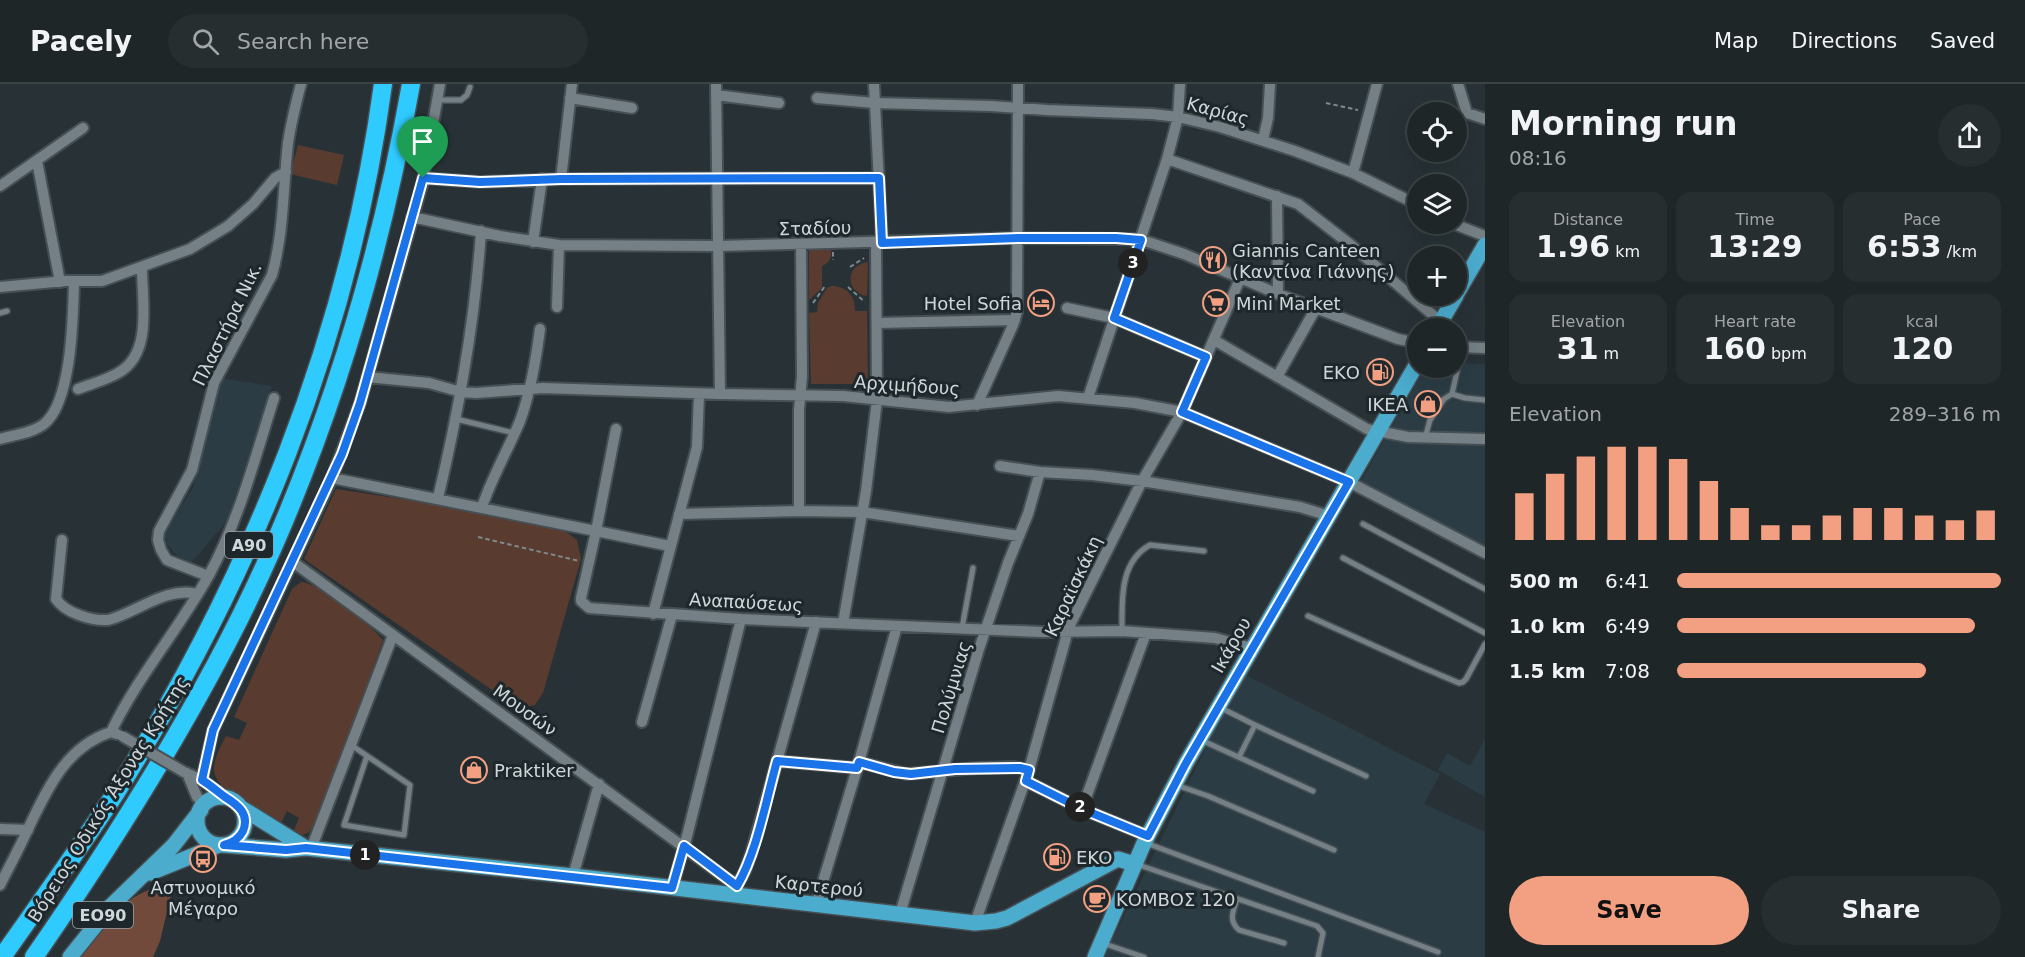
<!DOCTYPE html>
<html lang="en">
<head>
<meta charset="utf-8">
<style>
  body { margin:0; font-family:"DejaVu Sans",sans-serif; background:#262e30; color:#f1f3f6; height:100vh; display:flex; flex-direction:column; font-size:22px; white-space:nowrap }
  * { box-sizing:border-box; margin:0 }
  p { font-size:20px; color:#a1a5a8 }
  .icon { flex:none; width:33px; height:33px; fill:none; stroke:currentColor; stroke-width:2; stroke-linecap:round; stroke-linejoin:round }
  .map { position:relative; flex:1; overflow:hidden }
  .panel { display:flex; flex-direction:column; background:#1e2628; width:540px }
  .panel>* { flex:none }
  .buttons { position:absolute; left:1407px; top:18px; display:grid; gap:12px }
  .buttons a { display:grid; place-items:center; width:60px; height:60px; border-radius:50%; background:#1e2628; box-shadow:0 6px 24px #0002,0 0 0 2px #3c4345; font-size:30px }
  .pin { position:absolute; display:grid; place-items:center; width:51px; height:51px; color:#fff; margin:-62px -26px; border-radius:50% 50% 50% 0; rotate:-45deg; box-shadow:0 0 6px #0007 }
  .pin .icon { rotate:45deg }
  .km { position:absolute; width:30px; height:30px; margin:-15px; border-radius:50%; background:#222; color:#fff; font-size:16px; line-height:30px; text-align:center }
  .round { display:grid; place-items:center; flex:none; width:63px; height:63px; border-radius:32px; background:#262e30 }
  .summary { display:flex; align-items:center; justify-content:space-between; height:102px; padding:0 24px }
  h1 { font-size:33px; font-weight:700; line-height:45px }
  .stats { display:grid; grid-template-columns:repeat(3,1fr); gap:9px; height:102px; padding:6px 24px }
  .stats div { display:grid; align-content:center; border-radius:15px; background:#262e30; text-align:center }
  .stats b { font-size:30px; font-weight:700 }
  .stats small { font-size:16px; font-weight:400 }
  .stats p { font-size:16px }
  .chart { height:168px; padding:12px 24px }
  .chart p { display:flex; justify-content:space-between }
  .chart svg { width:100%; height:108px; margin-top:6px; stroke:#f2a081; stroke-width:6 }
  .button { display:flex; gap:12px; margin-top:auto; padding:12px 24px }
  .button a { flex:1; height:69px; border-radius:36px; background:#f2a081; color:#111; font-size:24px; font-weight:700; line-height:69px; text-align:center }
  .button a+a { background:#262e30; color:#f1f3f6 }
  ul { padding:0 24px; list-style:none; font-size:20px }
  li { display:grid; grid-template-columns:96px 72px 1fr; align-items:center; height:45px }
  li i { height:15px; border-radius:8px; background:#f2a081 }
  header { display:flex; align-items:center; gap:36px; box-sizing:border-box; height:84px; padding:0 30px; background:#1e2628; border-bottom:2px solid #3c4345 }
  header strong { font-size:28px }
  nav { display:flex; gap:33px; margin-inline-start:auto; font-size:21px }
  .search { width:420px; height:54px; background:#262e30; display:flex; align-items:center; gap:15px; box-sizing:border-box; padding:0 21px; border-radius:33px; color:#a1a5a8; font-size:22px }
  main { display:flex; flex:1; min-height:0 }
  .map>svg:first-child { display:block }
  .built { fill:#2b3c44 }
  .green { fill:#5a3b2f }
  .forest { fill:#724a3b }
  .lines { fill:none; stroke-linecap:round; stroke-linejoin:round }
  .lane-casing { stroke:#464f53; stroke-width:8 }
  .street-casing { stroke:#464f53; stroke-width:14 }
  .primary-casing { stroke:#464f53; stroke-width:18 }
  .highway-casing { stroke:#464f53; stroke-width:21 }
  .path { stroke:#7f888b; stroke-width:2; stroke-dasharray:4.5 3; stroke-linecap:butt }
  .lane { stroke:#758086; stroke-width:5 }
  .street { stroke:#758086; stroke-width:10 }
  .primary { stroke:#4bacce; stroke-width:15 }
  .highway { stroke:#2fcafe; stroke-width:18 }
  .street-bridge-casing { stroke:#464f53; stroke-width:14; stroke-linecap:butt }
  .street-bridge { stroke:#758086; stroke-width:10 }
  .route-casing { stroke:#fff; stroke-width:12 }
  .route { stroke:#1a73e8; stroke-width:8 }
  .labels { text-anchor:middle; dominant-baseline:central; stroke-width:6; stroke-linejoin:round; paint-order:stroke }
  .shield { fill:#1e282c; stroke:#9ba2a6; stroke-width:1.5 }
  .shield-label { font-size:16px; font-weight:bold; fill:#d0d7da }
  .street-label { font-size:18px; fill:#d0d7da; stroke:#1e282c }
  .poi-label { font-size:18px; fill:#d0d7da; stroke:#1e282c; text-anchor:start }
</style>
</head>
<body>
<header>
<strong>Pacely</strong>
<div class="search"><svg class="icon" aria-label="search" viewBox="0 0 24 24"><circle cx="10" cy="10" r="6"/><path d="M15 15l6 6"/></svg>Search here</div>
<nav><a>Map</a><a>Directions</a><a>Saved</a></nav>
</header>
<main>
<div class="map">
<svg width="1485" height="873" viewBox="0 0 1485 873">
  <rect width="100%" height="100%" fill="#283236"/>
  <path class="built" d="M1457,279l28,1v183l-124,-66 64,-113h31z
    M220,294l52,8 -45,135 -35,41 -15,-6 -10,-12 -2,-12 28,-44z
    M1246,591l194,99 -16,30 61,28v125h-381l106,-218z
    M1485,655v58l-47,-27 9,-17 23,13z"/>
  <path class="green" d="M298,61l46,10 -7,30 -47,-11z
    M809,166h22c1,8 -2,13 -9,16v22l-13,12z
    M868,178l-1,34c-22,-4 -22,-31 1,-34z
    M831,202c16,0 24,10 24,25h12l1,73h-57l-2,-71 8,-1 1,-9 9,-15z
    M336,405l85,13 144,29 12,9 4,19 -38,134 -8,12 -17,3 -214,-149z
    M301,498c16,-1 72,45 82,58l-47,130 -24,58 -4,5 -6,2 -8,-5 5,-12 -12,-7 -6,12c-17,-10 -70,-33 -67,-56 1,-11 7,-21 12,-31l13,4 8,-17 -13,-6 58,-128z"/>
  <path class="forest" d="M174,798l-14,59 -7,16h-74c30,-39 43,-63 95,-75z"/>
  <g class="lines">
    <defs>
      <path id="lane" d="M437,16h24l6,-5 3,-8
        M0,229l7,-2
        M1452,310l13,4 20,2
        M456,335l58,14
        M1425,354l5,-18 14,-21 8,-5 6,-27 -1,-20
        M1363,440l122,65
        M1343,474l142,75
        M1308,532l111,50 40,17 4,-1 3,-3 19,-35
        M962,544l11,-60
        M1122,547c0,-30 -3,-69 28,-86l54,6
        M1219,623l36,18 -16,32
        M1255,641l111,51
        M1201,656l112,51
        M351,661l59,40 -6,50 -60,-10 23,-69
        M1176,701l32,11 126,54
        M1146,759l292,109
        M1136,780l181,62 6,7 -5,24
        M1237,815c-4,13 -9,21 2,31l45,13
        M1102,859l42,14"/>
      <path id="street" d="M716,0l4,310
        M874,0l8,158
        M1458,0l9,29 18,6
        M716,11l63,8
        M570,14l62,10
        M817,14l58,5 116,3 56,4 105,4 26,3 42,10 75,24 58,22 65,32
        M1263,56l5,-22 2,-34
        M1167,75l131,45 53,41 90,77
        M37,77l23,121
        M1353,89l24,-89
        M423,94l57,4 81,-3 318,-1
        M561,95l11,-95
        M0,102l83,-58
        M1277,112l1,98
        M412,133l88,19 59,9 160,1 300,-8 112,1 17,3 36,12 94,40 120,45 20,4
        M1454,140l31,12
        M533,158l9,-63
        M0,203l65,-6h37l88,-32 38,-23 25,-22 22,-26 11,-6
        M557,223l2,-62
        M1067,224l47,10 92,39
        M877,239l138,-3
        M1214,256l153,89 41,8 77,2
        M1456,263l29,1
        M367,293l62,6 32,9 15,1 67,-5 177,6 123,2 106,11 109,-11 77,7 47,9 167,70 136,71
        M1277,293l39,-69
        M78,305c13,-5 28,-9 40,-16 35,-19 24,-72 24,-105
        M1088,314l79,-239 11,-42 2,-33
        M977,321l36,-80 4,-13 1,-228
        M616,345l-20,102 74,15
        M0,355c13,-4 33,-6 44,-15 28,-22 29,-108 30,-142
        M1000,382l40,6 52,3 50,6 158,26 29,9
        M332,394l264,53 -15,67v3l8,7 152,11 301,13 80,-1 93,7 37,10
        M438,414c21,-88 37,-176 43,-267
        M482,423c10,-30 26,-57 38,-86 11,-30 16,-61 20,-92
        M799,427v-101l3,-34 -1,-131
        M679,430l120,-3 63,1 157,24
        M62,456l-6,59c9,14 36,22 52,21 30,-8 58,-34 90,-26
        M293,478l444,324
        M208,492l-41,-16 -6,-10 -3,-10 1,-9 33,-61 22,-87 58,-108c12,-43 11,-88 16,-132 3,-20 8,-40 13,-59
        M653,530l44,-167 2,-53
        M843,539l23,-132 11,-91 -1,-157
        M642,638l30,-107
        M111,648c27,-56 68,-103 98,-157 30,-55 46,-117 65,-177
        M777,677l80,7
        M859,678l47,12 72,-6 36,-1 15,3
        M184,688l18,8 25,18
        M187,689l10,24 8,8
        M202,696l11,-50 119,-252 28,-75 62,-218 18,-101
        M1026,697l56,28 66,27
        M1082,725l64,-176
        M0,745l28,1
        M311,765l82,-214
        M573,792l26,-92
        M0,801c9,-18 19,-36 27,-54 20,-41 38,-84 84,-99l6,2
        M672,804l15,-52 54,-217
        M734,807l11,-20 6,-17 65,-232
        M816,821l43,-143 38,-136
        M900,830l78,-262 30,-89 20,-49 12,-42
        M975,839l54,-153 40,-143 73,-146 40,-69 58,-133"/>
      <path id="primary" d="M1456,211l29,-50
        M1437,244l19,-32
        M197 737a24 24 0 1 1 48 0a24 24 0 1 1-48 0Z
        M240,723l66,41
        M224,761l62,5 20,-2 267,28 402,47 21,-2 11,-3 111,-59 16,5
        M150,789l69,-28
        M70,873l41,-51 62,-60 28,-36
        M1095,873l49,-114 42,-80 232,-401"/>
      <path id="highway" d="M2,873c38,-54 77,-108 113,-163 136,-216 234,-456 268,-710
        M34,873c88,-127 178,-270 240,-412 64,-147 109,-303 137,-461"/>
    </defs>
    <use href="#lane" class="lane-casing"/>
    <use href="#street" class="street-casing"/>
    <use href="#primary" class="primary-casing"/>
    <use href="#highway" class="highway-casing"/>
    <path class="path" d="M1326,19l32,7
      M833,168v8
      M850,183l14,-9
      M848,203l17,15
      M813,219l12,-17
      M478,453l101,24"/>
    <use href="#lane" class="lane"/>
    <use href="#street" class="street"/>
    <use href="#primary" class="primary"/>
    <use href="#highway" class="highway"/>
    <defs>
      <path id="street-bridge" d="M122,652l62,36"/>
    </defs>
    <use href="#street-bridge" class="street-bridge-casing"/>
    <use href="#street-bridge" class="street-bridge"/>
  </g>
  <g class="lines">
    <defs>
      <path id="route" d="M423,94l57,4 81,-3 318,-1 3,65 137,-5h97l25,2 -27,78 92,39 -24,55 167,70 -163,281 -38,73 -66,-27 -56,-28 3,-11 -9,-2 -65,1 -44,5 -17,-2 -35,-10 -2,6 -80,-7c-11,39 -20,91 -40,125l-53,-40 -12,42 -366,-40 -20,2 -62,-5c8,-2 15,-6 19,-14 7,-17 -5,-26 -18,-34 -8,-6 -15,-12 -23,-17l11,-50 129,-276 18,-51z"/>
    </defs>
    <use href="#route" class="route-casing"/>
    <use href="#route" class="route"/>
  </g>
  <defs>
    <symbol id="restaurant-ring" viewBox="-11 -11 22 22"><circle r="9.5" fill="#1e282c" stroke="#f2a081" stroke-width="1.5"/><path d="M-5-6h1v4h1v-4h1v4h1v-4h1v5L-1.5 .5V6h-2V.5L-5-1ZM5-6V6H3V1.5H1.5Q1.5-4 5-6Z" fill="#f2a081"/></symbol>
    <symbol id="hotel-ring" viewBox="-11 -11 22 22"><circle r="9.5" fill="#1e282c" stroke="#f2a081" stroke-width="1.5"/><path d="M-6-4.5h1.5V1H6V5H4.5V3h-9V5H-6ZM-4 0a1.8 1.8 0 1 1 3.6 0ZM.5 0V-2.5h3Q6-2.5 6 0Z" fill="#f2a081"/></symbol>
    <symbol id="supermarket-ring" viewBox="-11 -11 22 22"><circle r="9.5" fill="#1e282c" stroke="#f2a081" stroke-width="1.5"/><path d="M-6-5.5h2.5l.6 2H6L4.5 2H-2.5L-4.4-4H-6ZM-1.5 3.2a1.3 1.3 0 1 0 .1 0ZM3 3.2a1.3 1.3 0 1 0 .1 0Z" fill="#f2a081"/></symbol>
    <symbol id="fuel-ring" viewBox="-11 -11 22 22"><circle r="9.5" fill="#1e282c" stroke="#f2a081" stroke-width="1.5"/><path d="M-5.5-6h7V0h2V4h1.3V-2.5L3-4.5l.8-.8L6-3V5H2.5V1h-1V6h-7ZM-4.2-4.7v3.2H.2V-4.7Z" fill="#f2a081"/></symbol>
    <symbol id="shop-ring" viewBox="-11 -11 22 22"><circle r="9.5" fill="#1e282c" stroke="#f2a081" stroke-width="1.5"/><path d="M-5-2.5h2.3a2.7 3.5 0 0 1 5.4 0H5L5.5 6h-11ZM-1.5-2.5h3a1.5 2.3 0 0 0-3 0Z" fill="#f2a081"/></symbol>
    <symbol id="bus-ring" viewBox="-11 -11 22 22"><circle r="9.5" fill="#1e282c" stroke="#f2a081" stroke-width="1.5"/><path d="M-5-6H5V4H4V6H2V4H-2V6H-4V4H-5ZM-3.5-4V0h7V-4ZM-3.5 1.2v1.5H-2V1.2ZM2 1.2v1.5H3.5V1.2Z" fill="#f2a081"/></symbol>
    <symbol id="cafe-ring" viewBox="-11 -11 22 22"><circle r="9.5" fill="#1e282c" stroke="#f2a081" stroke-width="1.5"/><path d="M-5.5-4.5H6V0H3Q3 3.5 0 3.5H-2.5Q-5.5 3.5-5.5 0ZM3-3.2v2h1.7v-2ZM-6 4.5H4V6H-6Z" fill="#f2a081"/></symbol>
  </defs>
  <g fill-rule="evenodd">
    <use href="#restaurant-ring" x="1198" y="161" width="30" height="30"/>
    <use href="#hotel-ring" x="1026" y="204" width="30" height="30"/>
    <use href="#supermarket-ring" x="1201" y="204" width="30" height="30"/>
    <use href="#fuel-ring" x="1365" y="273" width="30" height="30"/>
    <use href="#shop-ring" x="1413" y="305" width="30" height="30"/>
    <use href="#shop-ring" x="459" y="671" width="30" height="30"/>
    <use href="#fuel-ring" x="1042" y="758" width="30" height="30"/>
    <use href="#bus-ring" x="188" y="760" width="30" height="30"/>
    <use href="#cafe-ring" x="1082" y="800" width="30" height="30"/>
  </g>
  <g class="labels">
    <g class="shield">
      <rect x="225" y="448" width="48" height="26" rx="4.5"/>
      <rect x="73" y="818" width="60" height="26" rx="4.5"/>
    </g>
    <g class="shield-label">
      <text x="249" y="461">Α90</text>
      <text x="103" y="831">ΕΟ90</text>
    </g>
    <g class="street-label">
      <text transform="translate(1218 27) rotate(15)">Καρίας</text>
      <text transform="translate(815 144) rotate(-1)">Σταδίου</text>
      <text transform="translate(227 240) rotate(-64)">Πλαστήρα Νικ.</text>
      <text transform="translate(907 301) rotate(4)">Αρχιμήδους</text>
      <text transform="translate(1073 502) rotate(-65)">Καραϊσκάκη</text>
      <text transform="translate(746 518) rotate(3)">Αναπαύσεως</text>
      <text transform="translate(1231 561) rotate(-60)">Ικάρου</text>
      <text transform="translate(951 603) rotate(-73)">Πολύμνιας</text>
      <text transform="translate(525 626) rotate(36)">Μουσών</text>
      <text transform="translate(108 715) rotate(-58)">Βόρειος Οδικός Άξονας Κρήτης</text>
      <text transform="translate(819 802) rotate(6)">Καρτερού</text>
    </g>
    <g class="poi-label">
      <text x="1232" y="166">Giannis Canteen<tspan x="1232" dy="21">(Καντίνα Γιάννης)</tspan></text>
      <text x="1022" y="219" text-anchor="end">Hotel Sofia</text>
      <text x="1236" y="219">Mini Market</text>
      <text x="1360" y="288" text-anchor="end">ΕΚΟ</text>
      <text x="1408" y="320" text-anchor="end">IKEA</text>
      <text x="494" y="686">Praktiker</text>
      <text x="1076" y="773">EKO</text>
      <text x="203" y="803" text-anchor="middle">Αστυνομικό<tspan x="203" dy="21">Μέγαρο</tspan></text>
      <text x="1116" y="815">ΚΟΜΒΟΣ 120</text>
    </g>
  </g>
</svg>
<div class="buttons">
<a><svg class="icon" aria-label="locate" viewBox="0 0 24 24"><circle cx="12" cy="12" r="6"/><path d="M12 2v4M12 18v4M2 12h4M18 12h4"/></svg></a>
<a><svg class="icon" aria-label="layers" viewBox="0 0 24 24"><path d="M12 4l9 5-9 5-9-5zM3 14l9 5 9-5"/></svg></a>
<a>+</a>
<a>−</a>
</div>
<div class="pin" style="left:423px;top:94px;background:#1e9e55"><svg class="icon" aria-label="arrive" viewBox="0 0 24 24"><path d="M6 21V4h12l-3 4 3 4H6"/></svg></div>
<b class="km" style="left:365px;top:771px">1</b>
<b class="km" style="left:1080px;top:723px">2</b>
<b class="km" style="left:1133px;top:179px">3</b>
</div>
<section class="panel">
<div class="summary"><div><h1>Morning run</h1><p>08:16</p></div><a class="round"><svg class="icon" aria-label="share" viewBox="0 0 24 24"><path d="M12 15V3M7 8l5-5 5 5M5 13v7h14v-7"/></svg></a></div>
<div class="stats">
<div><p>Distance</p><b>1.96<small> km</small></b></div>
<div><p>Time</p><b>13:29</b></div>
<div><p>Pace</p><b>6:53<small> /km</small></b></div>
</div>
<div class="stats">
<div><p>Elevation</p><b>31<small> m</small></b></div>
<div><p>Heart rate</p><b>160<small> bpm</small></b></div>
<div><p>kcal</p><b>120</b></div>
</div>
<div class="chart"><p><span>Elevation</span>289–316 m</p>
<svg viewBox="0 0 160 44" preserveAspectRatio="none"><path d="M5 44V25M15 44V17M25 44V10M35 44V6M45 44V6M55 44V11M65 44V20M75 44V31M85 44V38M95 44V38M105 44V34M115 44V31M125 44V31M135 44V34M145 44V36M155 44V32"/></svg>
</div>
<ul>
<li><b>500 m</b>6:41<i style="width:100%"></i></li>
<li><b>1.0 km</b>6:49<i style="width:92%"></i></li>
<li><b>1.5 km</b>7:08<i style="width:77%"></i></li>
</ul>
<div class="button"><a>Save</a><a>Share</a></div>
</section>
</main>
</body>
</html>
